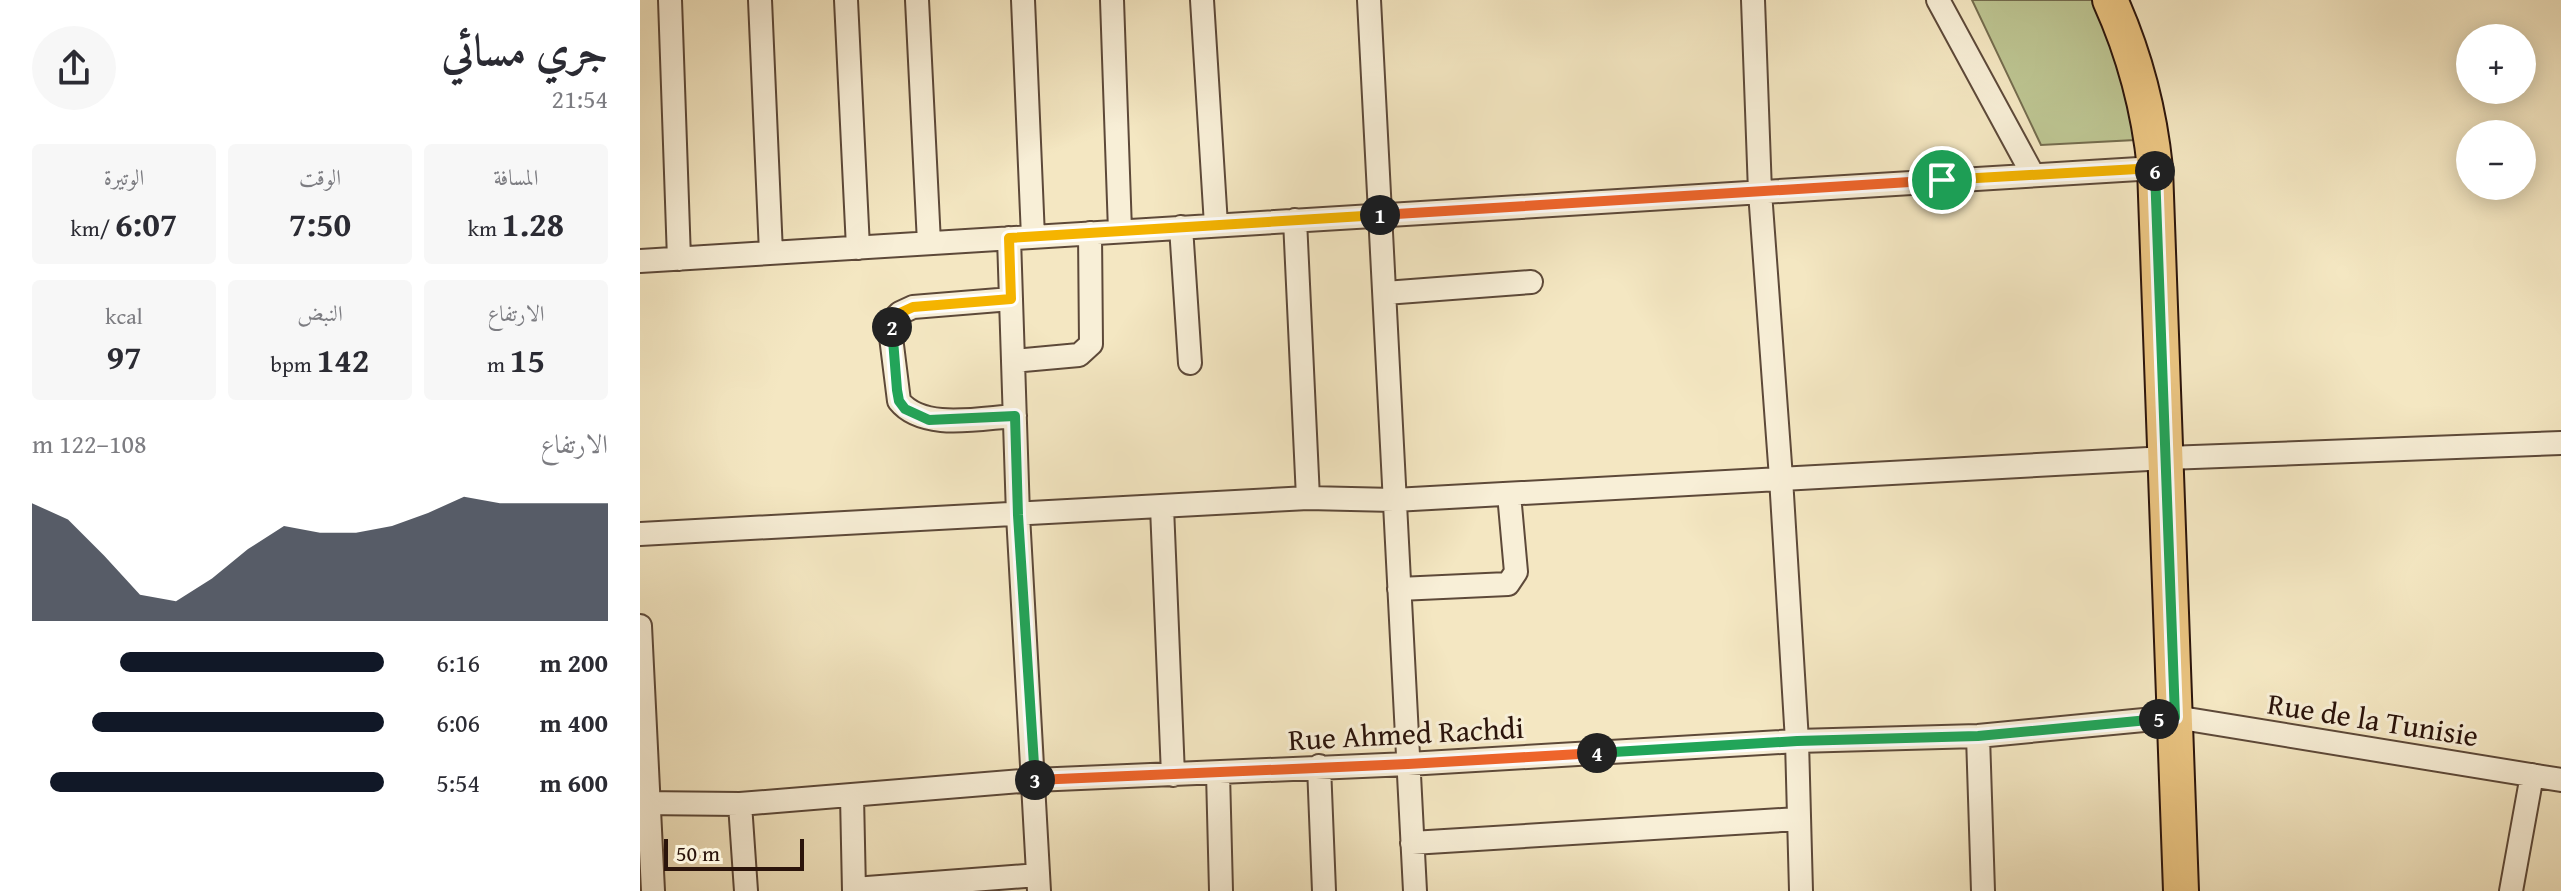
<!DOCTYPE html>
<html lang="ar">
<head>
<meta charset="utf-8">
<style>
  body { margin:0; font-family:"Gentium Book Plus",Amiri,serif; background:#f7f7f7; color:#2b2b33; direction:rtl; height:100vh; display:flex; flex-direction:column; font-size:30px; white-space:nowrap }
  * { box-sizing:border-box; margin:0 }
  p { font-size:26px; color:#7c7c81 }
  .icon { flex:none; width:44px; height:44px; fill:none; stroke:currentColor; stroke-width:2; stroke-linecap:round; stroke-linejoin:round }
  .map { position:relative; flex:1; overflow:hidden; direction:ltr }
  .side { display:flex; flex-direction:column; background:#fff; width:640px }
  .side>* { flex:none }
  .controls { position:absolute; left:1816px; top:24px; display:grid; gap:16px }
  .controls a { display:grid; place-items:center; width:80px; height:80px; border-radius:50%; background:#fff; box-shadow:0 4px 20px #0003; font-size:40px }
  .scale { position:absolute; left:24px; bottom:20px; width:140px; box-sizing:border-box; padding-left:8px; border:4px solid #2b140b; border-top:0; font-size:22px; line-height:28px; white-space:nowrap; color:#2b140b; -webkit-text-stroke:6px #f8efd7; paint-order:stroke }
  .pin { position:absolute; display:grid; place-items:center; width:68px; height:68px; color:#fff; margin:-34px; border:4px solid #fff; border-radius:50%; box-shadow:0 2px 8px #0007 }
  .km { position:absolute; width:40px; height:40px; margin:-20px; border-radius:50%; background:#222; color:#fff; font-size:22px; line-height:40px; text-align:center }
  .round { display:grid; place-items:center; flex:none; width:84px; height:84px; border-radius:42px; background:#f7f7f7 }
  .overview { display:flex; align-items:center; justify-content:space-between; height:136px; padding:0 32px }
  h1 { font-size:44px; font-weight:700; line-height:60px }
  .stats { display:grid; grid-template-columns:repeat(3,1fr); gap:12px; height:136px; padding:8px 32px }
  .stats div { display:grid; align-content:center; border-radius:8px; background:#f7f7f7; text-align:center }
  .stats b { font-size:34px; font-weight:700 }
  .stats small { font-size:22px; font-weight:400 }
  .stats p { font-size:22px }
  .chart { height:224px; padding:16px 32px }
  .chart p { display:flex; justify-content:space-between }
  .chart svg { width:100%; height:144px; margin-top:8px; fill:#111827; opacity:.7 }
  ul { padding:0 32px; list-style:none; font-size:26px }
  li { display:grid; grid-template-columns:128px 96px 1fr; align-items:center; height:60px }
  li i { height:20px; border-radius:10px; background:#111827 }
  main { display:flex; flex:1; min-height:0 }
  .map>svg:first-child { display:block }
  .green { fill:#bdc592; stroke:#746c4e; stroke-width:2 }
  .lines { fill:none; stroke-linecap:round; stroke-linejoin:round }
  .street-casing { stroke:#5d4939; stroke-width:26 }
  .primary-casing { stroke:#2b140b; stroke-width:38 }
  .street { stroke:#f8efd7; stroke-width:22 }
  .primary { stroke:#eac481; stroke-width:34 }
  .split-1-casing { stroke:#fff; stroke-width:16 }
  .split-2-casing { stroke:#fff; stroke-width:16 }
  .split-3-casing { stroke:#fff; stroke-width:16 }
  .split-4-casing { stroke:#fff; stroke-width:16 }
  .split-5-casing { stroke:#fff; stroke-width:16 }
  .split-6-casing { stroke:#fff; stroke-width:16 }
  .split-7-casing { stroke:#fff; stroke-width:16 }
  .split-1 { stroke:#f0652b; stroke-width:10 }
  .split-2 { stroke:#f5b400; stroke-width:10 }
  .split-3 { stroke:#22a559; stroke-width:10 }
  .split-4 { stroke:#f0652b; stroke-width:10 }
  .split-5 { stroke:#22a559; stroke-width:10 }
  .split-6 { stroke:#22a559; stroke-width:10 }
  .split-7 { stroke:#f5b400; stroke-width:10 }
  .labels { text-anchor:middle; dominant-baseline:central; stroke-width:6; stroke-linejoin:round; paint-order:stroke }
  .street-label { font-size:30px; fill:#2b140b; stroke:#f8efd7 }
</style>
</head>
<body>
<main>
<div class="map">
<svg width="1921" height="891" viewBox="0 0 1921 891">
  <rect width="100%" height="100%" fill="#f4e7c2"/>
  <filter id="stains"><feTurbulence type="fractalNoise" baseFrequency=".0025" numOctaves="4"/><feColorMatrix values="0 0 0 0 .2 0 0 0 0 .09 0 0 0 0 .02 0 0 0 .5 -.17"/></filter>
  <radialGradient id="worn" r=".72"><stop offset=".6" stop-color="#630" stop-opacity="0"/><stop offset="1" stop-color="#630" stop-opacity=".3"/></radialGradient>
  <path class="green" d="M1332,0h130l26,73 7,67 -94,5z"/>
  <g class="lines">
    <defs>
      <path id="street" d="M30,0l9,259
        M120,0l11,253
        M206,0l12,248
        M277,0l12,243
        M383,0l10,237
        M472,0l8,231
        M562,0l14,225
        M729,0l46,891
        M1113,0l7,192 21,286 16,263 4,150
        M1298,0l95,175
        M655,220l13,278
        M541,227l9,136
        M369,238l9,277 21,376
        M0,261l1515,-93
        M745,293l146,-11
        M371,299l-98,8 -13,6 -8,8 -1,16 8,64c24,30 81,17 116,15
        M373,361l66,-6 12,-11 -1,-111
        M522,507l11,268
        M0,534l668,-36 86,2 773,-42 394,-15
        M759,589l109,-5 8,-12 -7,-78
        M0,626l13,265
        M1338,736l5,155
        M679,766l5,125
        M578,773l3,118
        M212,796l2,95
        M0,803l100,1 294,-24 374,-16 389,-23 181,-5 197,-19 386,63
        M100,804l6,87
        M772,843l386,-24
        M214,889l184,-14
        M1871,891l21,-116"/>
      <path id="primary" d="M1470,0c24,53 39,109 45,168l26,723"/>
    </defs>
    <use href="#street" class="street-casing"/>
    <use href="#primary" class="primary-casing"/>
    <use href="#street" class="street"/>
    <use href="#primary" class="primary"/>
  </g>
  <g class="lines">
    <defs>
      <path id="split-1" d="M740,215l562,-35"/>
      <path id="split-2" d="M252,327v-6l8,-8 13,-6 98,-8 -2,-61 371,-23"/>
      <path id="split-3" d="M252,327l5,63 2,11 6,8 24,11 86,-4 3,99 17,265"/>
      <path id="split-4" d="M395,780l373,-16 189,-11"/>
      <path id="split-5" d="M957,753l200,-12 181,-5 181,-17"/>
      <path id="split-6" d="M1515,171l20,546 -16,2"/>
      <path id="split-7" d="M1302,180l213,-12v3"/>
    </defs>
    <use href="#split-1" class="split-1-casing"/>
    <use href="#split-2" class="split-2-casing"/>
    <use href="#split-3" class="split-3-casing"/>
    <use href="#split-4" class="split-4-casing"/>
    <use href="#split-5" class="split-5-casing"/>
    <use href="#split-6" class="split-6-casing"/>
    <use href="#split-7" class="split-7-casing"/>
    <use href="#split-1" class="split-1"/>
    <use href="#split-2" class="split-2"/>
    <use href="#split-3" class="split-3"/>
    <use href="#split-4" class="split-4"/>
    <use href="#split-5" class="split-5"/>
    <use href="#split-6" class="split-6"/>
    <use href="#split-7" class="split-7"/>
  </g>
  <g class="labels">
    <g class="street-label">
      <text transform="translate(1733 719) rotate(9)">Rue de la Tunisie</text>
      <text transform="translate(766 733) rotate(-3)">Rue Ahmed Rachdi</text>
    </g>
  </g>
  <rect width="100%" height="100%" filter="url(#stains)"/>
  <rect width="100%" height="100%" fill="url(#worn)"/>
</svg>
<div class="controls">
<a>+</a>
<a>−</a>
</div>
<div class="scale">50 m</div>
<div class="pin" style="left:1302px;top:180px;background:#1e9e55"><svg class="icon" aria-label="arrive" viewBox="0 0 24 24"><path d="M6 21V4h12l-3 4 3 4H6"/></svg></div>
<b class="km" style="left:740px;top:215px">1</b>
<b class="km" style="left:252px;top:327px">2</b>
<b class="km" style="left:395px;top:780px">3</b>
<b class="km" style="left:957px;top:753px">4</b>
<b class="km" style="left:1519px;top:719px">5</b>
<b class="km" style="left:1515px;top:171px">6</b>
</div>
<section class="side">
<div class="overview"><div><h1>جري مسائي</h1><p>21:54</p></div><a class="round"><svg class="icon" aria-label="share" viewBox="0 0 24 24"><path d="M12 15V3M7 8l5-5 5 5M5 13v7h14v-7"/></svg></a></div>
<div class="stats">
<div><p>المسافة</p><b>1.28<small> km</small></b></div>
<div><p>الوقت</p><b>7:50</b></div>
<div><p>الوتيرة</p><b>6:07<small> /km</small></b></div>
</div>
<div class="stats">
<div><p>الارتفاع</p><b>15<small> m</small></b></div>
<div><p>النبض</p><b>142<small> bpm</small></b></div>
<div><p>kcal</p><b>97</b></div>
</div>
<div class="chart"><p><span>الارتفاع</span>108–122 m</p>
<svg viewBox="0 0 160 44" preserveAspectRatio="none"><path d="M0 44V8L10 13L20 24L30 36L40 38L50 31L60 22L70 15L80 17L90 17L100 15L110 11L120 6L130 8L140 8L150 8L160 8V44z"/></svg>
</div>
<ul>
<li><b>200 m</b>6:16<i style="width:75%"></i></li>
<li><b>400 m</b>6:06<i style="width:83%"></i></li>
<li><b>600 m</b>5:54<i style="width:95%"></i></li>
</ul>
</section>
</main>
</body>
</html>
